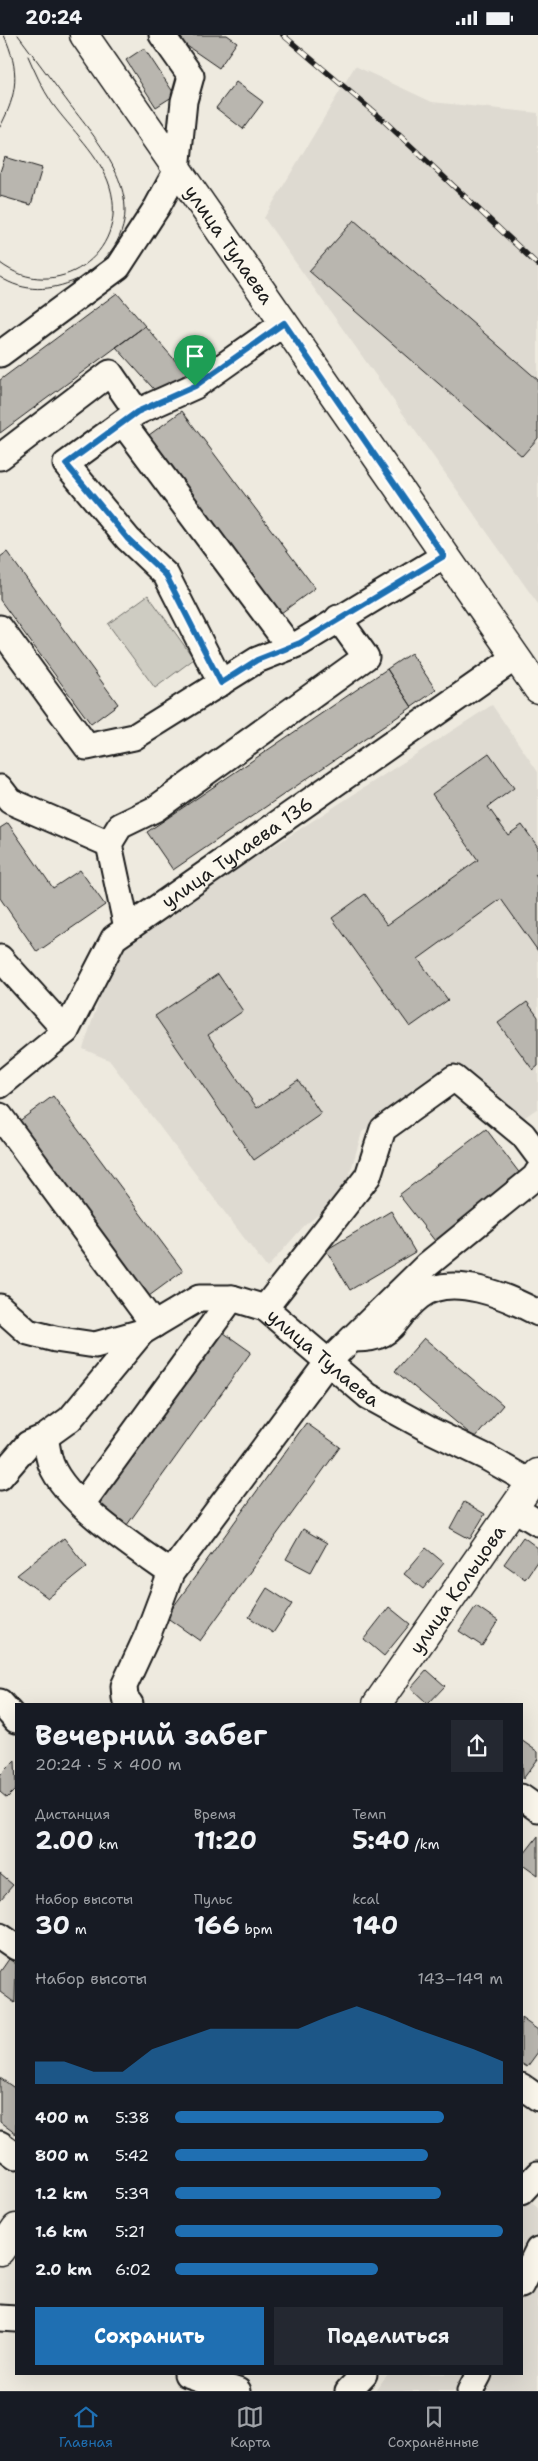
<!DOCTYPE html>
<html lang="ru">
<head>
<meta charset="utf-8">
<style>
  body { margin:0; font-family:"Shantell Sans",sans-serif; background:#242831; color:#f1f3f6; height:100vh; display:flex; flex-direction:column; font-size:19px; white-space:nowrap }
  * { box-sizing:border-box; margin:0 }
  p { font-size:16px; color:#9ea1a6 }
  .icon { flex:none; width:28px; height:28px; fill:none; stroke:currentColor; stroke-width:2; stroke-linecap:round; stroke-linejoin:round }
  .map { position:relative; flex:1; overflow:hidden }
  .drawer { position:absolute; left:15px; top:1668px; width:508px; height:672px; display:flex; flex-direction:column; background:#171b24; border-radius:0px; box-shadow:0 5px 20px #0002 }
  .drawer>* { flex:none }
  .pin { position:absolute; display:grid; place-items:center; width:42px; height:42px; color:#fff; margin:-51px -21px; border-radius:50% 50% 50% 0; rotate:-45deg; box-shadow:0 0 5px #0007 }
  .pin .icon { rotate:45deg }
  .round { display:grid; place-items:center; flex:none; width:52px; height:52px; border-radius:0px; background:#242831 }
  .overview { display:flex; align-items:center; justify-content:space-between; height:85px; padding:0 20px }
  h1 { font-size:28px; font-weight:700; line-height:38px }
  .metrics { display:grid; grid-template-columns:repeat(3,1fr); gap:8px; height:85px; padding:5px 20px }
  .metrics div { display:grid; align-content:center }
  .metrics b { font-size:25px; font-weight:700 }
  .metrics small { font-size:14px; font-weight:400 }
  .metrics p { font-size:14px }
  .chart { height:140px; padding:10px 20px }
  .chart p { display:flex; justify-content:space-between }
  .chart svg { width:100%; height:90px; margin-top:5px; fill:#1f6fb2; opacity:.7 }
  .cta { display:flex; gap:10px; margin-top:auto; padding:10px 20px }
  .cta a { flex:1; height:58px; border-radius:0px; background:#1f6fb2; color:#fff; font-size:20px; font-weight:700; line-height:58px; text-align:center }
  .cta a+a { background:#242831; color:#f1f3f6 }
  ul { padding:0 20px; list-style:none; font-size:16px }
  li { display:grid; grid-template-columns:80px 60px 1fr; align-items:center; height:38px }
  li i { height:12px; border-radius:6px; background:#1f6fb2 }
  .status { display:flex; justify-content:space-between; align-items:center; height:35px; padding:0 25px; background:#171b24; direction:ltr }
  .status svg { height:14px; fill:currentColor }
  .tab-bar { display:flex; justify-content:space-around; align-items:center; height:70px; border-top:1px solid #363941; background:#171b24; font-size:14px; color:#9ea1a6 }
  .tab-bar a { display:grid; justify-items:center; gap:2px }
  .tab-bar .active { color:#1f6fb2 }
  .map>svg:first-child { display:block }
  .built { fill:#dedad1 }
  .green { fill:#ceccc2; stroke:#75746f }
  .building { fill:#b9b6af; stroke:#1c1c1c }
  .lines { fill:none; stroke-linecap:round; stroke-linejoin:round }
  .minor-casing { stroke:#1c1c1c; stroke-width:29 }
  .major-casing { stroke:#1c1c1c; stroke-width:31 }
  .minor { stroke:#fbf7ec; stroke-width:25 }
  .major { stroke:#fbf7ec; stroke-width:28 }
  .tram { stroke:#1c1c1c; stroke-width:1 }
  .rail-casing { stroke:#1c1c1c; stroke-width:5.5 }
  .rail { stroke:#fbf7ec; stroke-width:4; stroke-dasharray:11; stroke-linecap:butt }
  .route-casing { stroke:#fff; stroke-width:10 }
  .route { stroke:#1f6fb2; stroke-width:6 }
  .labels { text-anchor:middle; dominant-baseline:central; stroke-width:4; stroke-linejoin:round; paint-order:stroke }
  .street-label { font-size:19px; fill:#1c1c1c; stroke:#fbf7ec }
</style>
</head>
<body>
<div class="status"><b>20:24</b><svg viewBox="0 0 49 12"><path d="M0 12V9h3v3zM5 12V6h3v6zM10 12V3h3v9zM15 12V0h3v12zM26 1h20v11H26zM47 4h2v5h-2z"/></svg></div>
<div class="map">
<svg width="538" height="2356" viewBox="0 0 538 2356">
  <rect width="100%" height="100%" fill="#eeeadf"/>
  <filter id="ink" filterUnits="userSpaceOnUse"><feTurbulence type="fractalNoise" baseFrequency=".02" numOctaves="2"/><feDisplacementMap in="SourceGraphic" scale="10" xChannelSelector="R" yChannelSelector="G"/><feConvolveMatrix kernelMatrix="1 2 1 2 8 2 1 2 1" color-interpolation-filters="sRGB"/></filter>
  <g filter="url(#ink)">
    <path class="built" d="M355,31l77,36 106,11v491l-274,-386z
      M492,670l46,67v336l-16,11 -64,-55 -96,68 -18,62 -40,32 -37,42 -158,-208 -26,-11 30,-92 49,-44 107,-64z
      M525,2163l13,10v183h-163l13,-17h133v-172z"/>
    <path class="green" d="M148,560l46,64 -39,29 -47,-64z"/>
    <path class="building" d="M171,0h56l10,7 -18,26z
      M144,13l31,47 -19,12 -30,-47z
      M236,47l27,20 -20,27 -27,-21z
      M5,122l37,11 -11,37 -31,-9v-24z
      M354,185l184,160v58l-16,18 -213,-185z
      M117,258l28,33 -145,107v-53z
      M145,291l41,47 -26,23 -44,-49z
      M182,376l133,177 -34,25 -132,-178z
      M7,517l111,152 -27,20 -91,-124v-43z
      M411,618l25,37 -24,17 -25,-38z
      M387,634l25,38 -239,163 -26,-38z
      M489,718l25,35 -26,19 20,28 14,-10 16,22v26l-3,2 3,4v72l-37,-52 -83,60 30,41 -38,27 -78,-109 33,-24 22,31 91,-65 -46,-66z
      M8,788l45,65 27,-18 25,35 -68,47 -37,-54v-70z
      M218,939l25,37 -35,24 49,73 41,-28 23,34 -67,46 -99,-144z
      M527,967l11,15v49l-5,4 -35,-47z
      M53,1061l130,175 -34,25 -131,-174z
      M486,1094l35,46 -86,66 -36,-46z
      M391,1176l24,41 -65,38 -24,-40z
      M217,1293l34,24 -124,173 -33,-24z
      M424,1303l79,67 -28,33 -80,-67z
      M306,1388l34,24 -140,194 -34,-24z
      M464,1467l21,12 -15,25 -20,-11z
      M303,1494l24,14 -16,29 -25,-13z
      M523,1502l15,11v12l-13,19 -21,-15z
      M64,1503l23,29 -39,31 -31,-23z
      M426,1513l18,15 -21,26 -19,-15z
      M267,1553l25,16 -19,29 -24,-16z
      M476,1571l22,15 -16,25 -23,-15z
      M389,1572l21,17 -26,32 -20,-17z
      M427,1635l18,16 -17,18 -17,-16z
      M521,1705l17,12v7l-15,20z
      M15,1725l1,29 -9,9 -7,-6v-17z
      M538,1801v39l-17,-12v-5z
      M0,1839l13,11 -13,15z
      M9,1924l7,5 -1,39 -15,-11v-20z
      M521,1983l17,12v22l-11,15 -6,-4z
      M0,2043l16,11v45l-16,-12z"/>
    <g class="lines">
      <defs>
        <g id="minor">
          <path d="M0,319l118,-87 39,-60 20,-37 7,-69 7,-25 -29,-41"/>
          <path d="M123,388l167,224"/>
          <path d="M0,422l110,-84 27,39"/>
          <path d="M0,593l87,119 47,-10 123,-77 43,-17 144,-87"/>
          <path d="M221,648l-55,-108 -38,-36 -62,-75 71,-52 58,-26 89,-63"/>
          <path d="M0,753l10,13 99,43"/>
          <path d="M127,893l-18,-84 11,-18 35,-17 211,-152 -28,-39"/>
          <path d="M0,923l66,73"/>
          <path id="s1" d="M0,1050l66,-54 48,-93 402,-281"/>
          <path d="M0,1081l154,209"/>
          <path id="s2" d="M0,1272l28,25 27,7 40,6 47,-13 57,-34h33l33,10 103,88 60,33 58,28 46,26"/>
          <path d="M265,1273l103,-132 15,-47 71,-51 69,57 15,20"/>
          <path d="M352,1304c45,1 38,-19 67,-42 31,-26 89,0 119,16"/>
          <path d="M45,1402c2,9 3,19 6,27 15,39 86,85 120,109"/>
          <path d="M0,1442l28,-33 17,-7 25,-18 72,-87"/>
          <path d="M82,1469l150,-206"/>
          <path d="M515,1474l23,14"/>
          <path d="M0,1667l16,18"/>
          <path d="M130,1669l-5,-6 -1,-12 24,-52 23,-61 157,-211 99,-97 108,-88 3,-5"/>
          <path d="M521,1762l17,12"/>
          <path d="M0,1901l16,11"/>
          <path d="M521,2051l17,12"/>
          <path d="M0,2109l16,12"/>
          <path d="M521,2157l17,-18"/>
          <path d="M521,2250l17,-35"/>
          <path d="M0,2283l16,1"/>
          <path d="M187,2339l51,17"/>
          <path d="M348,2356l16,-17"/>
          <path d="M470,2356l9,-17"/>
        </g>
        <g id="major">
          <path id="s3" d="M84,0l454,654"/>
          <path id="s4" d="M377,1669l161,-231"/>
          <path d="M0,2216l16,-23"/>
        </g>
      </defs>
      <use href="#minor" class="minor-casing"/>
      <use href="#major" class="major-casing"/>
      <use href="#minor" class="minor"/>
      <use href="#major" class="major"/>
      <path class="tram" d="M0,92c18,-34 20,-56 4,-92
        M0,228c55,42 130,-9 110,-76 -10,-33 -39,-57 -58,-84 -10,-15 -17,-31 -24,-47
        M0,242c24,16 51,14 76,3 14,-5 26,-17 35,-29 38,-52 -10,-106 -41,-146 -17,-23 -35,-47 -52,-70"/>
      <defs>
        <path id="rail" d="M283,0l99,84 156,146"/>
      </defs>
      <use href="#rail" class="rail-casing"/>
      <use href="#rail" class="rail"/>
    </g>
  </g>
  <g class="lines" filter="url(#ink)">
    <defs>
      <path id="route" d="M284,288l160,233 -144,87 -43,17 -36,23 -55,-108 -38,-36 -62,-75 71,-52 58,-26z"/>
    </defs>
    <use href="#route" class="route-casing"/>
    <use href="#route" class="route"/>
  </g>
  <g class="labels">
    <g class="street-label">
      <text stroke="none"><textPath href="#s3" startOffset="255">улица Тулаева</textPath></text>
      <text stroke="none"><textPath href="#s1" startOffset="340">улица Тулаева 136</textPath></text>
      <text stroke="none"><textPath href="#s2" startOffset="365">улица Тулаева</textPath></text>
      <text stroke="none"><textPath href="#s4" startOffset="140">улица Кольцова</textPath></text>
    </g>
  </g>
</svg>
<div class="pin" style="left:195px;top:351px;background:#1e9e55"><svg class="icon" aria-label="arrive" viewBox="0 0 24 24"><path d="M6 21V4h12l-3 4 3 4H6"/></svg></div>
<section class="drawer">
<div class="overview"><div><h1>Вечерний забег</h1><p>20:24 · 5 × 400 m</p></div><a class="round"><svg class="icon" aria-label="share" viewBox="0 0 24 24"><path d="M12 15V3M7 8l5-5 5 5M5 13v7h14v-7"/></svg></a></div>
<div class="metrics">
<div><p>Дистанция</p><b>2.00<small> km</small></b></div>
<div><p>Время</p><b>11:20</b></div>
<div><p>Темп</p><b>5:40<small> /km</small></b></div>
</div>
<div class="metrics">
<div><p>Набор высоты</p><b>30<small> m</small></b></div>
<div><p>Пульс</p><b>166<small> bpm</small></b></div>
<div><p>kcal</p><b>140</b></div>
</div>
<div class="chart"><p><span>Набор высоты</span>143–149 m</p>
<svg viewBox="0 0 160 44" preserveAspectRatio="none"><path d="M0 44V33L10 33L20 38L30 38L40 27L50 22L60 17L70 17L80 17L90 17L100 11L110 6L120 11L130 17L140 22L150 27L160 33V44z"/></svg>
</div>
<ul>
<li><b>400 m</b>5:38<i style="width:82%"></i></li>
<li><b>800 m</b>5:42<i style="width:77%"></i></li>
<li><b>1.2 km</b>5:39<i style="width:81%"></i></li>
<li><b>1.6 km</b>5:21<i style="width:100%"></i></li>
<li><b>2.0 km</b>6:02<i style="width:62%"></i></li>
</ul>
<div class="cta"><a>Сохранить</a><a>Поделиться</a></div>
</section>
</div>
<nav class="tab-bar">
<a class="active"><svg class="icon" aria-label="home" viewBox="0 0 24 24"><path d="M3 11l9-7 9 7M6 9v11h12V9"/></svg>Главная</a>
<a><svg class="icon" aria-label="map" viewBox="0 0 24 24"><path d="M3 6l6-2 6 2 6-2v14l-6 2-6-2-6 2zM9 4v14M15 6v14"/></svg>Карта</a>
<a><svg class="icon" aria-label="saved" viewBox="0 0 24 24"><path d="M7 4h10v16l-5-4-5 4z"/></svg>Сохранённые</a>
</nav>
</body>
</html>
